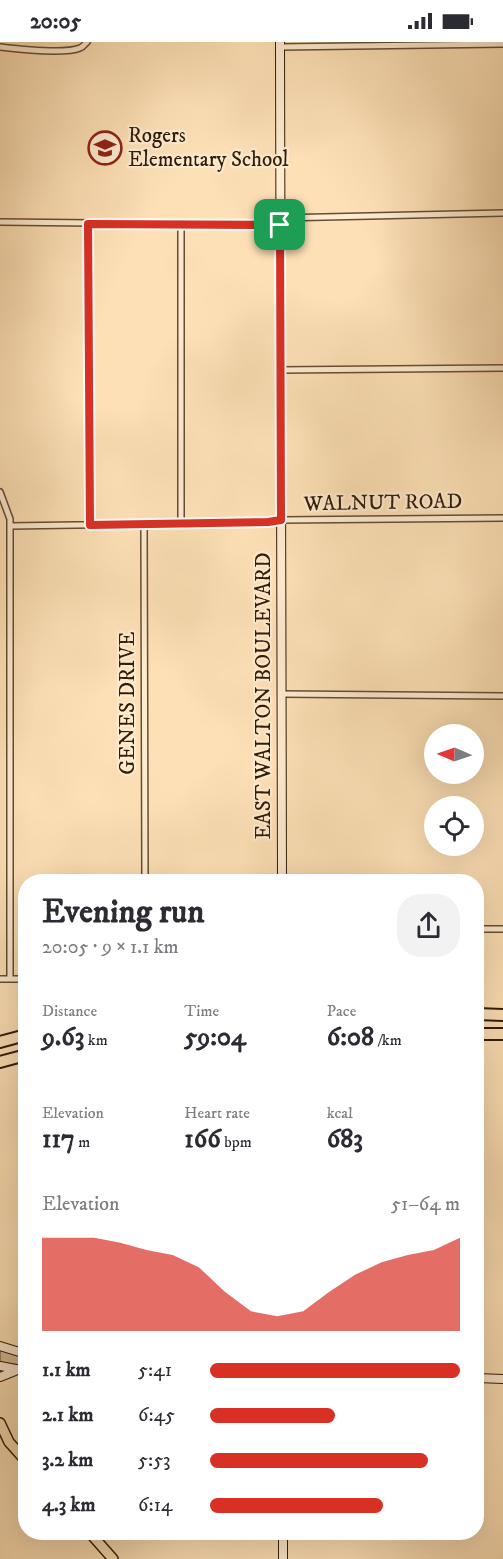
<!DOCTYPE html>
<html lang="en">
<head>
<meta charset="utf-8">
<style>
  body { margin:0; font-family:"IM FELL DW Pica",serif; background:#f2f2f3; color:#2b2b33; height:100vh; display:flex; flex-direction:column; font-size:22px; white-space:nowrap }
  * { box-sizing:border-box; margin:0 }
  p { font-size:20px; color:#7c7c81 }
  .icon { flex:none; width:33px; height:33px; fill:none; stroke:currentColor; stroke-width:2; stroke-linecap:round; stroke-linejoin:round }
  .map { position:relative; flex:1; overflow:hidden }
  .drawer { position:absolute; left:18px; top:832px; width:466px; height:666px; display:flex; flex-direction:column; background:#fff; border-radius:24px; box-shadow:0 6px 24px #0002 }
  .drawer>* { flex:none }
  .needle { width:39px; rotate:272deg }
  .controls { position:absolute; left:424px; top:682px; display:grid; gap:12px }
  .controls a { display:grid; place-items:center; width:60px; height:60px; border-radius:50%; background:#fff; box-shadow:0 6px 24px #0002; font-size:30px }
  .pin { position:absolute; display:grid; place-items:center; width:51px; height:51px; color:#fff; margin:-26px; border-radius:12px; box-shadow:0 3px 9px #0006 }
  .round { display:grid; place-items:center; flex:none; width:63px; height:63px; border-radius:24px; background:#f2f2f3 }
  .overview { display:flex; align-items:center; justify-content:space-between; height:102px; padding:0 24px }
  h1 { font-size:33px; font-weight:800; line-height:45px }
  .metrics { display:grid; grid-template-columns:repeat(3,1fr); gap:9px; height:102px; padding:6px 24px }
  .metrics div { display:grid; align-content:center }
  .metrics b { font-size:26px; font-weight:800 }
  .metrics small { font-size:16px; font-weight:400 }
  .metrics p { font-size:16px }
  .chart { height:168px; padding:12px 24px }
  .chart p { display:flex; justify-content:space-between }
  .chart svg { width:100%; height:108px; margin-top:6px; fill:#d93025; opacity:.7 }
  ul { padding:0 24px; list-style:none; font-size:20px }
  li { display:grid; grid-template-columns:96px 72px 1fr; align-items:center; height:45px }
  li i { height:15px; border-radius:8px; background:#d93025 }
  .status { display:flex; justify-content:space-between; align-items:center; height:42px; padding:0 30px; background:#fff; direction:ltr }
  .status svg { height:16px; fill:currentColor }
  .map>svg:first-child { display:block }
  .green { fill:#dabf98; stroke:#866e50; stroke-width:1.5 }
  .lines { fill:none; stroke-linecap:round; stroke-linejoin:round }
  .street-casing { stroke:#644d33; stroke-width:8 }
  .secondary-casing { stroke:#311c07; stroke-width:10 }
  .primary-casing { stroke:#311c07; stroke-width:12 }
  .highway-casing { stroke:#311c07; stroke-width:14 }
  .street { stroke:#feebd0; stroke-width:5 }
  .secondary { stroke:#feebd0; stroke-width:8 }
  .primary { stroke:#fde0b6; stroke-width:9 }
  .highway { stroke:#fde0b6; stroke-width:10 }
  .route-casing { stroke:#fff; stroke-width:12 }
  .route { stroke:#d93025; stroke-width:8 }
  .labels { text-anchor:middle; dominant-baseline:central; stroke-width:4.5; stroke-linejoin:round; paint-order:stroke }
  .poi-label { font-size:21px; fill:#311c07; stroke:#feebd0; text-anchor:start }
  .street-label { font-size:21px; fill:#311c07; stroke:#feebd0 }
</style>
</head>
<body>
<div class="status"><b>20:05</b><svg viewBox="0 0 49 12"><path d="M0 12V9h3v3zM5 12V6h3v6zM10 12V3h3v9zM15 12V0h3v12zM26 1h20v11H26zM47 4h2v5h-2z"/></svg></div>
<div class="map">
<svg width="503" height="1517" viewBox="0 0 503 1517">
  <rect width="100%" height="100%" fill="#fde0b6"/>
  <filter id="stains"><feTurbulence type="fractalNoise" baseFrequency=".00333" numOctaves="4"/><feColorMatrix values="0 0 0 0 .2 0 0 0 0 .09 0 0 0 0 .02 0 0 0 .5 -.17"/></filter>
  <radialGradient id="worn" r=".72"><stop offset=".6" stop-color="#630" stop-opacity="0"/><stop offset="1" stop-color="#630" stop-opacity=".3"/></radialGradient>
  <path class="green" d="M0,1308l25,8v8l-25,-4z"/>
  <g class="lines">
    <defs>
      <path id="street" d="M0,5c17,2 65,7 80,1 3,-1 5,-4 7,-6
        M280,5l223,-3
        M280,176l223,-5
        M0,180l280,3
        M88,182l2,301
        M280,328l223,-2
        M0,450l10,27v460
        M181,482v-299
        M144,483l1,357
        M10,484l258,-4 13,-2 222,-2
        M282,652l221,2
        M477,887h26
        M0,937h26"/>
      <path id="secondary" d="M280,0l2,840
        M0,1304l26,8
        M0,1324l26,5
        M0,1335l15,-6
        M477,1336l26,1
        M283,1491v26"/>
      <path id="primary" d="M0,1381l9,19 17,19
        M90,1491l23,26"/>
      <path id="highway" d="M477,972l26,1
        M477,992h26
        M0,1000l26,-7
        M0,1020l26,-7"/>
    </defs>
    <use href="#street" class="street-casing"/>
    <use href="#secondary" class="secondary-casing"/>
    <use href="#primary" class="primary-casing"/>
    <use href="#highway" class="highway-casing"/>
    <use href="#street" class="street"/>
    <use href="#secondary" class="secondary"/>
    <use href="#primary" class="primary"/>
    <use href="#highway" class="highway"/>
  </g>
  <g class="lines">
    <defs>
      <path id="route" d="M88,182l192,1 1,295 -13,2 -178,3z"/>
    </defs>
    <use href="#route" class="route-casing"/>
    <use href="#route" class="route"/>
  </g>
  <defs>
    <symbol id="school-ring" viewBox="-11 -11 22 22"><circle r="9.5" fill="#feebd0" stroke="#8f2418" stroke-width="1.5"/><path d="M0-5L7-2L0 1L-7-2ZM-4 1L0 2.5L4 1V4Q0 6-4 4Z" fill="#8f2418"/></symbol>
  </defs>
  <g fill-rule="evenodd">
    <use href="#school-ring" x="86" y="87" width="38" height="38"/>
  </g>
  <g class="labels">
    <g class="poi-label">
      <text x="128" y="94">Rogers<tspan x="128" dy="24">Elementary School</tspan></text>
    </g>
    <g class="street-label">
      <text transform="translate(383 461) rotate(-1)">WALNUT ROAD</text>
      <text transform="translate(264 654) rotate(-90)">EAST WALTON BOULEVARD</text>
      <text transform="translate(128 661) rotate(-90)">GENES DRIVE</text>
    </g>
  </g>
  <rect width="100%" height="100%" filter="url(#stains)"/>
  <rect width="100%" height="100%" fill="url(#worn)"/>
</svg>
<div class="controls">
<a><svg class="needle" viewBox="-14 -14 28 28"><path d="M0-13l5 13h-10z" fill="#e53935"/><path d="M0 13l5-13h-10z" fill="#7c7c81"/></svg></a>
<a><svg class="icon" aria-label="locate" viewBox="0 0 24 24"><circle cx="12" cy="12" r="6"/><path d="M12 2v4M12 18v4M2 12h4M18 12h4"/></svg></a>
</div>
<div class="pin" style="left:280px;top:183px;background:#1e9e55"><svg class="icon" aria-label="arrive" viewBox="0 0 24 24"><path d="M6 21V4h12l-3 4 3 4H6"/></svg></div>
<section class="drawer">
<div class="overview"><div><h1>Evening run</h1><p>20:05 · 9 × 1.1 km</p></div><a class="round"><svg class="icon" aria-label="share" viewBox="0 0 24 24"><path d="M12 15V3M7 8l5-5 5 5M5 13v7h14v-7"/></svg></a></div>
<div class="metrics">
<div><p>Distance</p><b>9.63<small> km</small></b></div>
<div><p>Time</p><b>59:04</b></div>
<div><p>Pace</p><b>6:08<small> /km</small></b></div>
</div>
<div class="metrics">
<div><p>Elevation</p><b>117<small> m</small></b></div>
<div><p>Heart rate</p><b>166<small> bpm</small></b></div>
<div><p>kcal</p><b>683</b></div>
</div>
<div class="chart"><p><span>Elevation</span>51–64 m</p>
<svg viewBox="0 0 160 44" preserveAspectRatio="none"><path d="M0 44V6L10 6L20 6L30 8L40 11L50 13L60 18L70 28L80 36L90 38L100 36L110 28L120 21L130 16L140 13L150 11L160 6V44z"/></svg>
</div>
<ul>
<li><b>1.1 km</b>5:41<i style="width:100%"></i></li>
<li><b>2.1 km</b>6:45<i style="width:50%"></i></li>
<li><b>3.2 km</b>5:53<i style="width:87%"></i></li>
<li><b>4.3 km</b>6:14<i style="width:69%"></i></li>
</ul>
</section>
</div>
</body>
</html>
